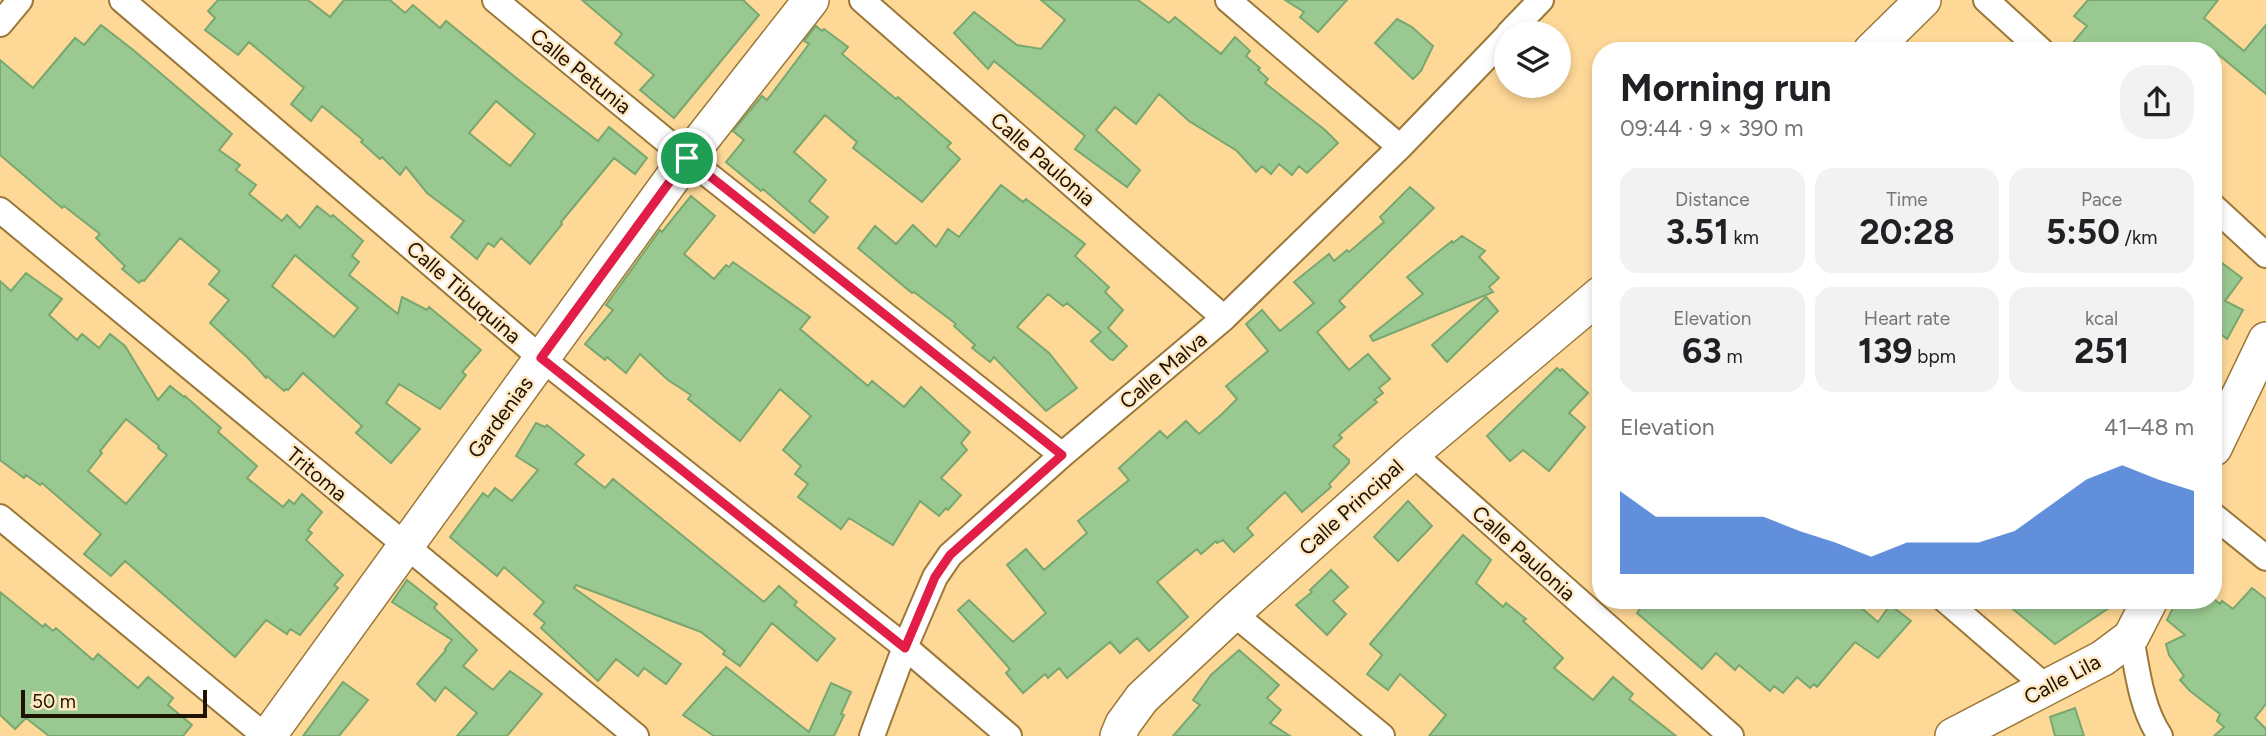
<!DOCTYPE html>
<html lang="en">
<head>
<meta charset="utf-8">
<style>
  body { margin:0; font-family:Figtree,sans-serif; background:#f2f2f2; color:#202124; height:100vh; display:flex; flex-direction:column; font-size:26px; white-space:nowrap }
  * { box-sizing:border-box; margin:0 }
  p { font-size:23px; color:#757577 }
  .icon { flex:none; width:38px; height:38px; fill:none; stroke:currentColor; stroke-width:2; stroke-linecap:round; stroke-linejoin:round }
  .map { position:relative; flex:1; overflow:hidden }
  .details { position:absolute; left:1592px; top:42px; width:630px; height:567px; display:flex; flex-direction:column; background:#fff; border-radius:28px; box-shadow:0 4px 10px #0003 }
  .details>* { flex:none }
  .fabs { position:absolute; left:1494px; top:21px; display:grid; gap:14px }
  .fabs a { display:grid; place-items:center; width:77px; height:77px; border-radius:50%; background:#fff; box-shadow:0 4px 10px #0003; font-size:35px }
  .scale { position:absolute; left:21px; bottom:18px; width:186px; box-sizing:border-box; padding-left:7px; border:4px solid #1f1200; border-top:0; font-size:19px; line-height:24px; white-space:nowrap; color:#1f1200; -webkit-text-stroke:5px #ffe8c2; paint-order:stroke }
  .pin { position:absolute; display:grid; place-items:center; width:60px; height:60px; color:#fff; margin:-30px; border:4px solid #fff; border-radius:50%; box-shadow:0 2px 7px #0007 }
  .round { display:grid; place-items:center; flex:none; width:74px; height:74px; border-radius:28px; background:#f2f2f2 }
  .overview { display:flex; align-items:center; justify-content:space-between; height:119px; padding:0 28px }
  h1 { font-size:38px; font-weight:700; line-height:52px }
  .metrics { display:grid; grid-template-columns:repeat(3,1fr); gap:10px; height:119px; padding:7px 28px }
  .metrics div { display:grid; align-content:center; border-radius:18px; background:#f2f2f2; text-align:center }
  .metrics b { font-size:35px; font-weight:700 }
  .metrics small { font-size:19px; font-weight:400 }
  .metrics p { font-size:19px }
  .chart { height:196px; padding:14px 28px }
  .chart p { display:flex; justify-content:space-between }
  .chart svg { width:100%; height:126px; margin-top:7px; fill:#2160cc; opacity:.7 }
  .map>svg:first-child { display:block }
  .building { fill:#99c990; stroke:#79a770; stroke-width:2; fill-rule:evenodd }
  .lines { fill:none; stroke-linecap:round; stroke-linejoin:round }
  .street-casing { stroke:#9b7838; stroke-width:28 }
  .secondary-casing { stroke:#9b7838; stroke-width:38 }
  .street { stroke:#fff; stroke-width:24 }
  .secondary { stroke:#fff; stroke-width:35 }
  .route-casing { stroke:#fff; stroke-width:14 }
  .route { stroke:#e11d48; stroke-width:9 }
  .labels { text-anchor:middle; dominant-baseline:central; stroke-width:5; stroke-linejoin:round; paint-order:stroke }
  .street-label { font-size:21px; fill:#1f1200; stroke:#ffe8c2 }
</style>
</head>
<body>
<div class="map">
<svg width="2266" height="736" viewBox="0 0 2266 736">
  <rect width="100%" height="100%" fill="#fed897"/>
  <path class="building" d="M218,0h90l22,17 14,-17h46l15,13 8,-8 27,23 6,-7 74,60 78,60 11,-14 38,31 -12,16 -21,-16 -53,64 1,2 -32,40 -29,-26 -7,9 -6,-4 -11,16 -26,-22 13,-16 -37,-28 -21,-26 -6,8 -18,-18 -2,2 -19,-17 2,-2 -41,-34 -11,15 -20,-17 13,-16 -55,-46 -11,13 -33,-25 10,-12 -7,-7zM496,101l39,33 -25,32 -41,-33z
    M582,0h161l16,15 -85,103 -34,-28 14,-15 -39,-32 7,-9z
    M1041,0h97l31,23 6,-6 46,37 14,-17 15,14 -4,5 14,12 -2,2 10,9 -3,4 60,47 13,13 -31,30 -8,-7 -7,9 -13,-11 -8,10 -9,-8 -6,6 -19,-21 -48,-30 -30,-27 -23,30 -21,-17 -19,23 44,40 -13,17 -52,-38 10,-13 -91,-75 -6,8 -34,-36 20,-21 43,33 24,4 24,-29z
    M1285,0h62l-29,32 -18,-15 4,-5z
    M2088,0h130l-14,18 40,33 22,-26v69l-52,-43h-148l21,-25 -13,-10z
    M1397,19l15,8 21,19 -12,25 -8,8 -38,-36z
    M101,25l31,24 100,85 -13,16 21,15 -4,5 20,15 -7,9 33,27 5,-6 13,13 17,-22 14,11 2,-2 30,26 -11,15 7,6 -10,13 49,39 4,-17 25,13 2,-3 52,43 -19,22 4,3 -26,34 -41,-25 -13,19 34,26 -29,34 -35,-30 6,-7 -59,-53 -15,17 -2,-1 -2,2 -17,-15 -1,2 -18,-20 -38,-35 19,-23 -20,-16 11,-13 -40,-33 -36,43 -2,-1 -3,3 -17,-14 3,-3 -29,-28 4,-4 -36,-28 -2,2 -62,-53v-95l33,28 42,-50 9,7zM295,255l63,53 -24,29 -62,-51z
    M816,26l6,5 2,-2 24,18 -6,7 54,45 2,-2 53,46 -4,4 13,12 -38,43 -69,-54 4,-6 -32,-27 -31,37 32,28 -17,21 19,16 -14,16 -51,-44 -2,2 -35,-29 18,-22 -11,-9 29,-35 5,4 42,-56 -5,-3z
    M1001,185l22,17 3,-3 59,45 -10,12 34,31 -4,5 18,18 -15,18 19,18 -14,14 -3,-1 -19,-18 10,-9 -34,-29 -4,3 -15,-12 -31,33 32,26 28,35 -31,23 -52,-54 -4,5 -18,-14 3,-3 -21,-19 2,-2 -42,-32 -2,1 -54,-45 17,-22 21,18 17,-19 23,22 12,-18 11,8z
    M1410,187l24,21 -95,93 6,6 -28,25 32,38 19,-16 22,25 -11,9 4,5 -9,7 3,2 -38,33 3,3 -9,8 16,14v3l-20,21 2,3 -29,25 -17,-20 -38,36 6,7 -19,17 -11,-12 -6,3 -1,-2 -15,13 -4,-5 -40,33 31,35 -39,34 -12,-13 -17,15 -10,-11 -43,36 -8,-10 -11,10 -3,-4 -22,19 -17,-20 4,-4 -52,-59 11,-10 44,42 33,-29 -39,-48 19,-16 18,21 43,-37 -9,-12 51,-41 -10,-12 41,-37 7,7 19,-17 13,13 23,-20 15,-15 -11,-13 42,-35 -22,-27 16,-14 18,21 34,-28 -20,-21 35,-28 5,7 13,-11 2,2 35,-30 -4,-5z
    M691,196l24,20 -31,38 30,25 12,-14 3,2 4,-5 77,55 -10,12 68,57 4,-5 32,26 17,-20 49,45 -9,11 6,7 -26,28 20,17 -13,15 -2,-2 -7,8 -19,-15 -27,44 -44,-27 -8,11 -43,-32 10,-13 -13,-10 6,-8 -18,-16 28,-34 -31,-27 -40,52 -52,-42 3,-4 -23,-15 -28,-26 -14,19 -19,-16 -2,3 -20,-16 28,-34 -7,-5 54,-75 2,2z
    M1462,236l23,15 -6,6 20,21 -10,9 4,5 -120,49 -3,-5 53,-42 -16,-17 45,-36 1,2z
    M2214,257l28,21 -17,23 18,9 -16,29 -13,-10z
    M26,273l36,26 -13,16 28,25 5,-6 17,14 11,-14 15,12 33,54 12,-14 14,11 1,-1 36,32 -3,4 39,34 -10,12 36,29 6,-7 5,4 8,-10 20,18 -14,18 4,3 -6,7 37,35 -9,10 4,3 -38,47 -10,-6 -3,5 -21,-14 -31,37 -110,-96 -14,15 -27,-22 17,-20 -59,-51 -2,2 -14,-10 -2,3 -24,-18v-179l11,10zM126,419l33,27 -1,2 9,7 -41,49 -38,-33 14,-18 -2,-2z
    M1486,297l12,14 -51,51 -15,-17z
    M1557,368l3,3 2,-2 26,24 -19,20 16,14 -36,44 -26,-21 -13,11 -23,-25z
    M536,423l9,4 2,-2 37,30 -9,9 30,24 8,-9 151,123 15,-16 18,16 -3,3 41,34 -18,22 -45,-38 -32,43 -17,-12 2,-3 -24,-19 -125,-47 -2,3 107,76 -15,20 -22,-16 -6,8 -22,-17 -18,22 -57,-53 4,-5 -11,-9 10,-12 -40,-35 -7,9 -47,-39 33,-44 5,4 7,-9 17,13 26,-31 -22,-14z
    M1408,501l24,25 -34,35 -24,-24z
    M1463,535l28,25 -15,23 27,24 3,-4 20,16 -3,2 40,37 -9,10 39,32 20,-23 20,17 -4,5 47,37h-247l17,-21 -46,-41 -12,16 -21,-16 15,-19 -12,-11z
    M1331,570l17,17 -15,14 13,13 -19,21 -31,-30 16,-13 -2,-2z
    M407,580l30,24 -3,4 43,42 -14,16 30,24 17,-19 32,23 -35,42h-50l20,-23 -32,-26 -10,14 -18,-17 29,-34 -1,-1 7,-9 -60,-38z
    M2252,588l14,11v105l-11,14 11,11v7h-52l10,-9 -7,-6 3,-7 -30,-23 -10,-11 4,-4 -15,-21 -3,-11 19,-9 -18,-15 10,-20h38l5,4 2,-3 11,8z
    M0,592l43,35 2,-3 8,7 3,-3 37,32 5,-6 40,34 10,-11 25,21 -5,7 24,20 -9,11h-134l-23,-18 -11,11 -15,-14z
    M1646,600h206l26,22 12,-17 21,16 -33,37 -23,-16 -38,45 -3,-3 -4,4 -13,-11 -14,16 -9,-7 -4,5 -31,-26 -4,5 -19,-17 -14,16 -65,-56z
    M2002,600h119l-66,44z
    M1239,650l40,35 -12,13 14,12 -11,13 20,13h-117l27,-31 -7,-5 18,-25z
    M726,667l83,65 22,-49 20,9 -10,22 3,1 -10,21h-120l-31,-21z
    M343,682l25,18 -29,36h-36z
    M2075,708l9,28h-29l-5,-19z"/>
  <g class="lines">
    <defs>
      <path id="street" d="M122,0l419,358 364,289 104,89
        M495,0l192,158 375,297
        M862,0l362,318
        M1228,0l172,147
        M1986,0l56,51
        M0,24l20,-24
        M1509,33l32,-33
        M2214,207l52,48
        M0,210l636,526
        M1412,453l319,283
        M2214,516l52,42
        M0,517l265,219
        M1945,600l101,87
        M1233,613l149,123
        M2131,637c6,32 10,71 29,99
        M872,736l33,-89 30,-70 15,-22 112,-100 162,-137 176,-171 107,-111"/>
      <path id="secondary" d="M1871,51l52,-51
        M2214,448l52,-108
        M268,736l419,-578 124,-158
        M1118,736l5,-12 19,-26 91,-85 179,-160 189,-159
        M1953,736l150,-78 28,-21 19,-37"/>
    </defs>
    <use href="#street" class="street-casing"/>
    <use href="#secondary" class="secondary-casing"/>
    <use href="#street" class="street"/>
    <use href="#secondary" class="secondary"/>
  </g>
  <g class="lines">
    <defs>
      <path id="route" d="M687,158l375,297 -112,100 -15,22 -30,71 -364,-290z"/>
    </defs>
    <use href="#route" class="route-casing"/>
    <use href="#route" class="route"/>
  </g>
  <g class="labels">
    <g class="street-label">
      <text transform="translate(581 71) rotate(39)">Calle Petunia</text>
      <text transform="translate(1043 159) rotate(41)">Calle Paulonia</text>
      <text transform="translate(464 292) rotate(41)">Calle Tibuquina</text>
      <text transform="translate(1163 370) rotate(-40)">Calle Malva</text>
      <text transform="translate(500 417) rotate(-54)">Gardenias</text>
      <text transform="translate(317 474) rotate(40)">Tritoma</text>
      <text transform="translate(1351 507) rotate(-42)">Calle Principal</text>
      <text transform="translate(1524 553) rotate(42)">Calle Paulonia</text>
      <text transform="translate(2062 679) rotate(-28)">Calle Lila</text>
    </g>
  </g>
</svg>
<div class="fabs">
<a><svg class="icon" aria-label="layers" viewBox="0 0 24 24"><path d="M12 4l9 5-9 5-9-5zM3 14l9 5 9-5"/></svg></a>
</div>
<div class="scale">50 m</div>
<div class="pin" style="left:687px;top:158px;background:#1e9e55"><svg class="icon" aria-label="arrive" viewBox="0 0 24 24"><path d="M6 21V4h12l-3 4 3 4H6"/></svg></div>
<section class="details">
<div class="overview"><div><h1>Morning run</h1><p>09:44 · 9 × 390 m</p></div><a class="round"><svg class="icon" aria-label="share" viewBox="0 0 24 24"><path d="M12 15V3M7 8l5-5 5 5M5 13v7h14v-7"/></svg></a></div>
<div class="metrics">
<div><p>Distance</p><b>3.51<small> km</small></b></div>
<div><p>Time</p><b>20:28</b></div>
<div><p>Pace</p><b>5:50<small> /km</small></b></div>
</div>
<div class="metrics">
<div><p>Elevation</p><b>63<small> m</small></b></div>
<div><p>Heart rate</p><b>139<small> bpm</small></b></div>
<div><p>kcal</p><b>251</b></div>
</div>
<div class="chart"><p><span>Elevation</span>41–48 m</p>
<svg viewBox="0 0 160 44" preserveAspectRatio="none"><path d="M0 44V15L10 24L20 24L30 24L40 24L50 29L60 33L70 38L80 33L90 33L100 33L110 29L120 20L130 11L140 6L150 11L160 15V44z"/></svg>
</div>
</section>
</div>
</body>
</html>
